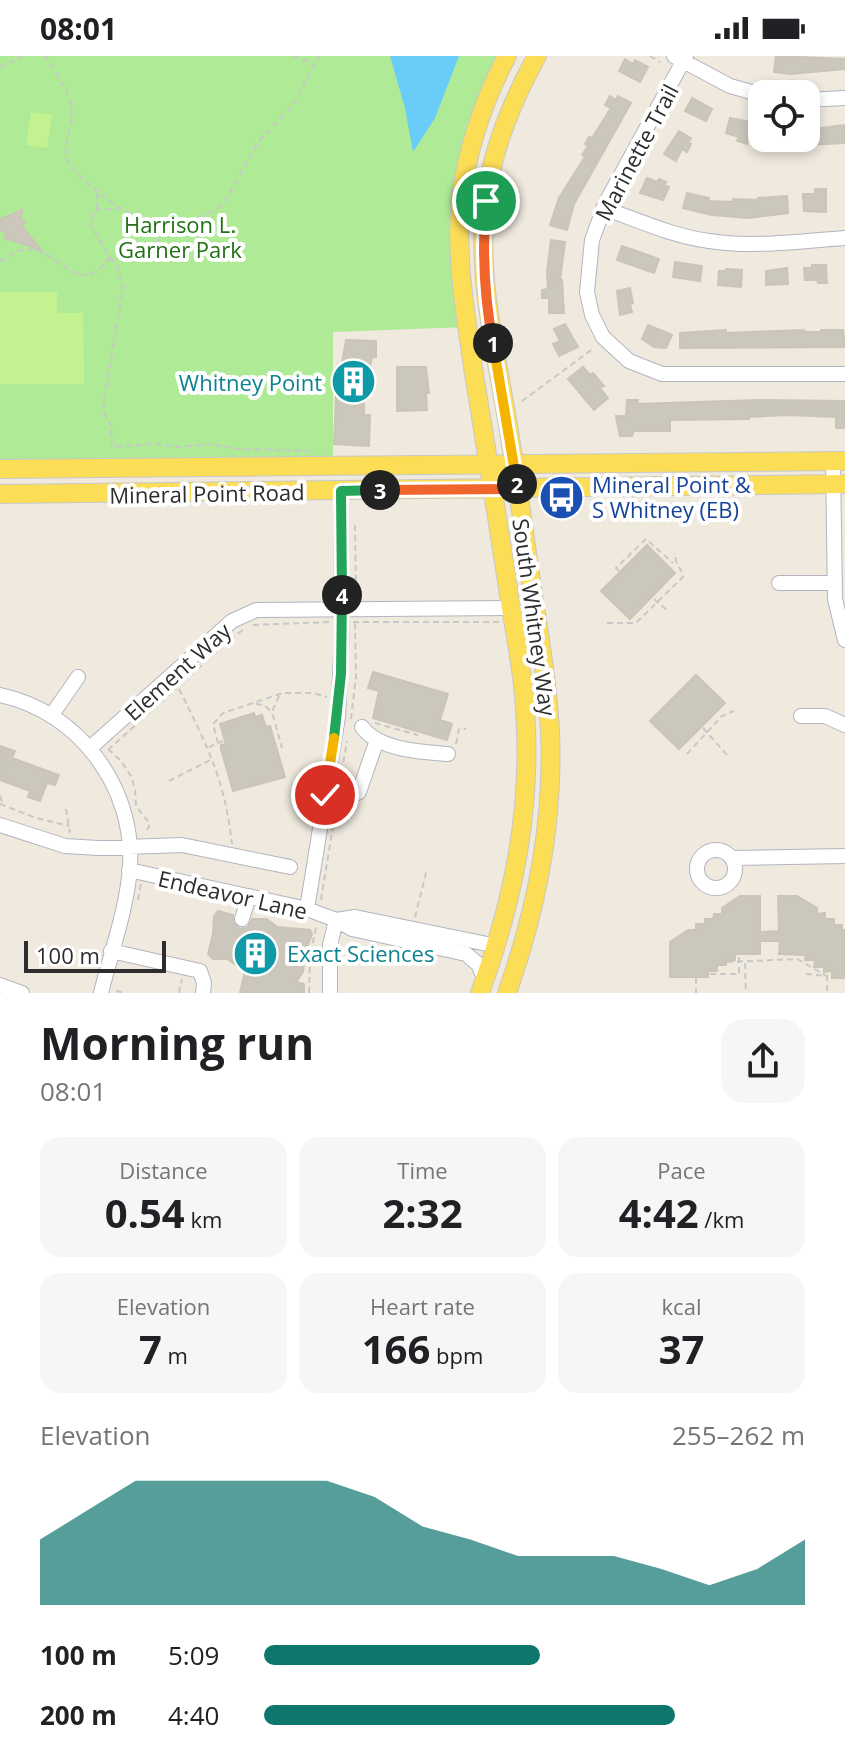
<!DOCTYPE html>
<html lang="en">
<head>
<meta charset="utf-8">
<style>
  body { margin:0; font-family:"Open Sans",sans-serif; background:#f6f6f6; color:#202124; height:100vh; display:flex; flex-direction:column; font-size:30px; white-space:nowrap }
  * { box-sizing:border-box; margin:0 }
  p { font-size:26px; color:#757577 }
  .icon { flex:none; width:44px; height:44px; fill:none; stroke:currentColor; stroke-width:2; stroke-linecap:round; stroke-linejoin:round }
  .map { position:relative; height:937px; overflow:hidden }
  .panel { display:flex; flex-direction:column; background:#fff; flex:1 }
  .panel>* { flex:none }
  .tools { position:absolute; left:748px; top:24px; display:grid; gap:16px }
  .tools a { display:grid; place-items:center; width:72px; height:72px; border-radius:16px; background:#fff; box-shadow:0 4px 12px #0003; font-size:40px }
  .scale { position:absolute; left:24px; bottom:20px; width:142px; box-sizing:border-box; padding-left:8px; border:4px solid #2d2d2d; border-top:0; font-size:22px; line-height:28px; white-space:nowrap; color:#2d2d2d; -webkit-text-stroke:6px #fff; paint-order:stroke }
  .pin { position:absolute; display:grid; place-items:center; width:68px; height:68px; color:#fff; margin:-34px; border:4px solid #fff; border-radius:50%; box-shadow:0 2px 8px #0007 }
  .km { position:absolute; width:40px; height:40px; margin:-20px; border-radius:50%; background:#222; color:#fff; font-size:22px; line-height:40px; text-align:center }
  .round { display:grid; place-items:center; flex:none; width:84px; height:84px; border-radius:24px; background:#f6f6f6 }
  .overview { display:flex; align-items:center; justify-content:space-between; height:136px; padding:0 40px }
  h1 { font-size:44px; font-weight:700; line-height:60px }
  .stats { display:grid; grid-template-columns:repeat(3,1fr); gap:12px; height:136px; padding:8px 40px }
  .stats div { display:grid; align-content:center; border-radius:20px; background:#f6f6f6; text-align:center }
  .stats b { font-size:40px; font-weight:700 }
  .stats small { font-size:22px; font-weight:400 }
  .stats p { font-size:22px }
  .chart { height:224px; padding:16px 40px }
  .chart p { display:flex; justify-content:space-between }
  .chart svg { width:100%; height:144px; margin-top:8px; fill:#0f766e; opacity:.7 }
  ul { padding:0 40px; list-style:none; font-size:26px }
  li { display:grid; grid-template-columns:128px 96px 1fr; align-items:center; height:60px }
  li i { height:20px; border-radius:10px; background:#0f766e }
  .status { display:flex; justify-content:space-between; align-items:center; height:56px; padding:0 40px; background:#fff; direction:ltr }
  .status svg { height:22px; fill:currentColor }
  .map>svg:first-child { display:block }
  .green { fill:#afea96 }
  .pitch { fill:#c4f291 }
  .water { fill:#69ccf9 }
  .building { fill:#cbc7bc; stroke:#cbc5b7; stroke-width:2 }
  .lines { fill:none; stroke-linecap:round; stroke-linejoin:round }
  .minor-casing { stroke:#b2b4c1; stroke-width:16 }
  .major-casing { stroke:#c8c8c8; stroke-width:20 }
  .path { stroke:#c8c8c8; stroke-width:2; stroke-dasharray:6 4; stroke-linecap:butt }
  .minor { stroke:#fff; stroke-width:14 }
  .major { stroke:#fcdd56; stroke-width:18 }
  .split-1-casing { stroke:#fff; stroke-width:16 }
  .split-2-casing { stroke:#fff; stroke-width:16 }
  .split-3-casing { stroke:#fff; stroke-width:16 }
  .split-4-casing { stroke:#fff; stroke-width:16 }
  .split-5-casing { stroke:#fff; stroke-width:16 }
  .split-6-casing { stroke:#fff; stroke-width:16 }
  .split-1 { stroke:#f0652b; stroke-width:10 }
  .split-2 { stroke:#f5b400; stroke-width:10 }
  .split-3 { stroke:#f0652b; stroke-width:10 }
  .split-4 { stroke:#22a559; stroke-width:10 }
  .split-5 { stroke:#22a559; stroke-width:10 }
  .split-6 { stroke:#f5b400; stroke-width:10 }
  .labels { text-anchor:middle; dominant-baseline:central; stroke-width:8; stroke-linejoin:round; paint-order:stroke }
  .street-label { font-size:22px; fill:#2d2d2d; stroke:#fff }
  .park-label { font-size:22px; fill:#237115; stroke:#fff }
  .culture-label { font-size:22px; fill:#0d838f; stroke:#fff; text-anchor:end }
  .transit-label { font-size:22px; fill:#164399; stroke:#fff; text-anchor:start }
</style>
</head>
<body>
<div class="status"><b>08:01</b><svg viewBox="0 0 49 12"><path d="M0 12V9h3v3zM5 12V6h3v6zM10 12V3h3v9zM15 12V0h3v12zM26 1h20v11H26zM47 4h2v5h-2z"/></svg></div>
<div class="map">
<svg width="845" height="937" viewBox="0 0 845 937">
  <rect width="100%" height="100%" fill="#efe9de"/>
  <path class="green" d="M0,0h507l-38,103 -2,168 -134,5v125l-333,12z"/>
  <path class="pitch" d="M31,56l21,3 -5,33 -21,-3z
    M0,236h57v21h26l1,71h-84z"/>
  <path class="water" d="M390,0h69l-24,62 -22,34 -8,-44z"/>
  <path class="building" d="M776,0l69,3v10l-55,5 -16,-2z
    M625,3l8,5 2,-4 13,7 -8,15 -21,-11z
    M610,40l6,4 2,-4 13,7 -57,101 -7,26 -17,-5 9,-27 26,-41 -3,-2 6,-9 -3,-2 4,-7 3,1 19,-30 -6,-3z
    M692,42l20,11 -6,12 -21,-10z
    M730,62l32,6v17l-14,-2 -1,5 -10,-3 2,-4 -13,-4z
    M845,69v18l-39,2v-15z
    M679,75l12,7 -3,5 3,1 -4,8 -5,-3 -6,12 -12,-7z
    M647,122l10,4 2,-3 7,3 -2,3 5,2 -6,13 -23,-7z
    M815,133h11v23l-22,-1 -1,-17h12z
    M687,137l22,5 -1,3 25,1v-3l25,1v-2l29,-2 1,17 -40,5 -36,-3 -29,-7z
    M22,154l-1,10 4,2 -3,4 19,24 -37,-12 3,-6 -7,-2v-11z
    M551,184l14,2 -5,38h2l2,33h-15v-15h-7v-8l6,-1 -1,-17z
    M622,190l37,13 -5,14 -37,-13z
    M675,206l27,4 -2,15 -27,-4z
    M812,209h14l1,18h-9l-1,-3h-12l-1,-12h8z
    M787,212l1,16 -22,1v-14z
    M726,213l16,1 -1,17 -23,-2 1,-14h7z
    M630,232l3,15 -3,1 2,8 -12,3 -3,-24z
    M565,268l13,23 -19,9 -6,-12 7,-3 -6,-12z
    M648,269l24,10 -6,13 -12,-1 -12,-8z
    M726,274v3l78,-3v2h17v-2h22l2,17 -165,1v-15z
    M346,284l30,1v16h-4l-8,41v17h6l-1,31 -35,-2 2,-49z
    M397,311h29l3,26h-3l1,17 -30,1z
    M583,311l7,8 3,-2 11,13 -4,2 8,10 -14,12 -26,-31z
    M627,344h11l-1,4 122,-4 86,1v27h-9v-11l-48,-2 -39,2v2l-79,1v11h-36l-2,5h-12l-4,-20h10z
    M647,489l28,28 -45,46 -29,-28z
    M373,616l75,22 -8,26 12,4 -5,16 -74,-22 6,-27 -11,-3z
    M696,619l29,28 -46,46 -29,-28z
    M254,657l1,4 7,-2 4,12 4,-1 15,51 -52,14 -12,-42v-4l5,-1 -6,-20z
    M0,690l15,5 -3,7 47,17 -4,10 -8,-2 -7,18 -12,-4 2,-6 -30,-11z
    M740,840h20v36l19,-1 -1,-35h19l20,12v6l8,-1v6h9v6h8v5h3v48h-13v-7l-8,1v-5h-10l1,-7h-10l1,-5 -27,-1 1,-13h-20v13h-25v6h-9v5h-9v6h-9v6h-38v-35l18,-12h8v-6h9v-5h8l1,-5h8v-6z
    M218,855l15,4v7l7,7 8,-2 4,-8h15l10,8 33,3 2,4 -7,19 -2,19 -7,10 8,2v9h-64l6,-26 -8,-1 -11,-7h-14l-5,-5 5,-20 1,-18z"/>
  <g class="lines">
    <defs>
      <path id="minor" d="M674,0l56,30 32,9
        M686,0l-80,146 -14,38 -5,52 5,23 11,22 26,24 33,13h183
        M806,44l39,-2
        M603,152c35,12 69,28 106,33 44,7 92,0 136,-3
        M833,405l2,138 10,41
        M779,527h56
        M0,639c78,16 135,92 130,172 -3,42 -19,85 -29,126
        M51,660l27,-39
        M801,660h24l20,9
        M362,671c17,23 59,25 86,27
        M90,692l142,-127 24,-11 255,-2
        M325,739l26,1 8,-4 18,-52
        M0,769l65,21 33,2 84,-3 108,22
        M697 813a19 19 0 1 1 38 0a19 19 0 1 1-38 0Z
        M732,802l113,-2
        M129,814l178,39 29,11 16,9 114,25 12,10 7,16
        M307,853l31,-192 4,-84 -1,-142
        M242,863l7,-23
        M336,864l19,-3 142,29
        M111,895l89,20 4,12 -1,10
        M0,929l22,8
        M330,937v-48l6,-25"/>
      <path id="major" d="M0,413l845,-8
        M0,438l845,-10
        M480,937c34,-94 52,-184 45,-284 -2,-39 -10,-76 -16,-114 -11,-74 -23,-147 -35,-221 -8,-57 -19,-117 -13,-175 6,-49 23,-99 46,-143
        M507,937c30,-84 47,-171 43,-261 -2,-48 -11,-97 -18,-144 -9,-62 -17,-124 -28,-186 -12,-68 -27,-135 -18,-204 7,-51 26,-97 51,-142"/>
    </defs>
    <use href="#minor" class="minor-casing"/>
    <use href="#major" class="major-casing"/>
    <path class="path" d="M45,0c11,17 25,35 27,56 1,17 -11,32 -4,49 9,18 35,34 51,47
      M293,0l19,7
      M650,0l10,6
      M0,11l23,-11
      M97,153v-18
      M157,172l2,24
      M110,201l8,11 5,20 -19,113v11l7,14 1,21 43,-3 23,3 33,-3 28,5 70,2
      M0,205c7,-4 15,-10 22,-11 38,-7 54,54 88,7l-20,-33 6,-14 24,-2 37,19 11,1 23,-6 26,-13 8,-8 33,-59 34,-36 27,-50
      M522,345l72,-53
      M355,469l1,74
      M619,515l-3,-3 30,-29 27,24
      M654,543l14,12
      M353,566h146
      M607,567h29l47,-46c-1,-9 -8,-11 -8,-24
      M253,569l78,-3
      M230,584l14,-11
      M179,633c28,56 46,91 53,155
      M279,640l-7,16 10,36
      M256,648l8,1 7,6
      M351,663l5,-43 -1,-54
      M375,667l43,12
      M703,672l24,27
      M218,687l-5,-19 10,-11 60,-20h30l14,4
      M456,688l3,-15h7
      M209,691l14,-6
      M108,693l13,12 10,15 4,13 1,17 14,18 -5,10
      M108,694l114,-103
      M687,698l35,-38 12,-5
      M169,725l43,-22
      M340,726l7,-41
      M0,740l4,10
      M0,748l36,14 33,8
      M66,753l4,24
      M138,844l3,-17
      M321,844l15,-92
      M415,861l12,-48
      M727,906l70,-3 30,17
      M745,907l1,30
      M710,918h29v-19
      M806,918l21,2v17
      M696,922v15
      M116,935l9,2
      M179,937l3,-14
      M309,937l1,-37 6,-29"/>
    <use href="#minor" class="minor"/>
    <use href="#major" class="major"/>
  </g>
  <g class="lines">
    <defs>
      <path id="split-1" d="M486,145c-4,48 -2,95 7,142"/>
      <path id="split-2" d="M493,287l24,141"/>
      <path id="split-3" d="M380,434l138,-1 -1,-5"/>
      <path id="split-4" d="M342,539l-1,-104 39,-1"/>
      <path id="split-5" d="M334,682l7,-64 1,-79"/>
      <path id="split-6" d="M325,739l9,-57"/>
    </defs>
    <use href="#split-1" class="split-1-casing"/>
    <use href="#split-2" class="split-2-casing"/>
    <use href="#split-3" class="split-3-casing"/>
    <use href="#split-4" class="split-4-casing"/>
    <use href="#split-5" class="split-5-casing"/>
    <use href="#split-6" class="split-6-casing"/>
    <use href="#split-1" class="split-1"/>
    <use href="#split-2" class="split-2"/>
    <use href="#split-3" class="split-3"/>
    <use href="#split-4" class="split-4"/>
    <use href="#split-5" class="split-5"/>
    <use href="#split-6" class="split-6"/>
  </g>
  <defs>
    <symbol id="building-disc" viewBox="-11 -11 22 22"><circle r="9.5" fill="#0f9aa8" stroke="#fff"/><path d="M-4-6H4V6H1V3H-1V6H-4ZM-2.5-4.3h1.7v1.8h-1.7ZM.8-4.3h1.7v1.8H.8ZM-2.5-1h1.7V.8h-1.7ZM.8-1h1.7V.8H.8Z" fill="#fff"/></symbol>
    <symbol id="bus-disc" viewBox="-11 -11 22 22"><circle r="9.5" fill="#1a4fb4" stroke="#fff"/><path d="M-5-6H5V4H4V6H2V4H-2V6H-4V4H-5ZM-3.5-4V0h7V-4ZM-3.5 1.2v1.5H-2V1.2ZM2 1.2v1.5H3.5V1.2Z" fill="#fff"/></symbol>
  </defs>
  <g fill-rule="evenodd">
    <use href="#building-disc" x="328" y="300" width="51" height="51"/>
    <use href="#bus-disc" x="536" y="416" width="51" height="51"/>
    <use href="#building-disc" x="230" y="872" width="51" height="51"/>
  </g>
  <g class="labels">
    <g class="street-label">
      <text transform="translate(636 96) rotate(-62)">Marinette Trail</text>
      <text transform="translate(207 437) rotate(-1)">Mineral Point Road</text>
      <text transform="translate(535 561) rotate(82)">South Whitney Way</text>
      <text transform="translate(177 615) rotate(-42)">Element Way</text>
      <text transform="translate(233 838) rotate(13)">Endeavor Lane</text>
    </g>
    <g class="park-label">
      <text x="180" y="168">Harrison L.<tspan x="180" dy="25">Garner Park</tspan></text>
    </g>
    <g class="culture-label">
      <text x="322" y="326">Whitney Point</text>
      <text x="287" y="897" text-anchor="start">Exact Sciences</text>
    </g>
    <g class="transit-label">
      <text x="592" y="428">Mineral Point &amp;<tspan x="592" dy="25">S Whitney (EB)</tspan></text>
    </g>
  </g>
</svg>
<div class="tools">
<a><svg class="icon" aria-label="locate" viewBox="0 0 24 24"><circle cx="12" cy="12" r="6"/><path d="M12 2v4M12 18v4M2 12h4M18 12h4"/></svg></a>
</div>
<div class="scale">100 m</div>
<div class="pin" style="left:486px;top:145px;background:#1e9e55"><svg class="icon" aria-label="arrive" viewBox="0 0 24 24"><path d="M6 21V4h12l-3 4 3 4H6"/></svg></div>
<div class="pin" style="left:325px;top:739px;background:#d93025"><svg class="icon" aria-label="check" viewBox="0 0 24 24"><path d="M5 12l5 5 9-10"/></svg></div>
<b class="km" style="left:493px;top:287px">1</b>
<b class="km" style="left:517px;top:428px">2</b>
<b class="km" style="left:380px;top:434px">3</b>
<b class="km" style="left:342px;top:539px">4</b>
</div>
<section class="panel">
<div class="overview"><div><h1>Morning run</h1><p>08:01</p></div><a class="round"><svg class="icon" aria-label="share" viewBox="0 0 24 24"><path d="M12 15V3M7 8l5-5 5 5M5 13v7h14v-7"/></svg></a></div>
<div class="stats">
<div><p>Distance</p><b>0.54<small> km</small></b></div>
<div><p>Time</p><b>2:32</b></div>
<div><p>Pace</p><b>4:42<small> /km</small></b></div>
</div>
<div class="stats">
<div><p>Elevation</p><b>7<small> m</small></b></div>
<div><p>Heart rate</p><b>166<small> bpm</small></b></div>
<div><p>kcal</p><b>37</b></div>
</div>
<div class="chart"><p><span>Elevation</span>255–262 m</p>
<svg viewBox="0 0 160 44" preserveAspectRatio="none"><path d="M0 44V24L10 15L20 6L30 6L40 6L50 6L60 6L70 11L80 20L90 24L100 29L110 29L120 29L130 33L140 38L150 33L160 24V44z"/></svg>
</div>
<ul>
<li><b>100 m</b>5:09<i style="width:51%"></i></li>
<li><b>200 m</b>4:40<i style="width:76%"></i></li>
</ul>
</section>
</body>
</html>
